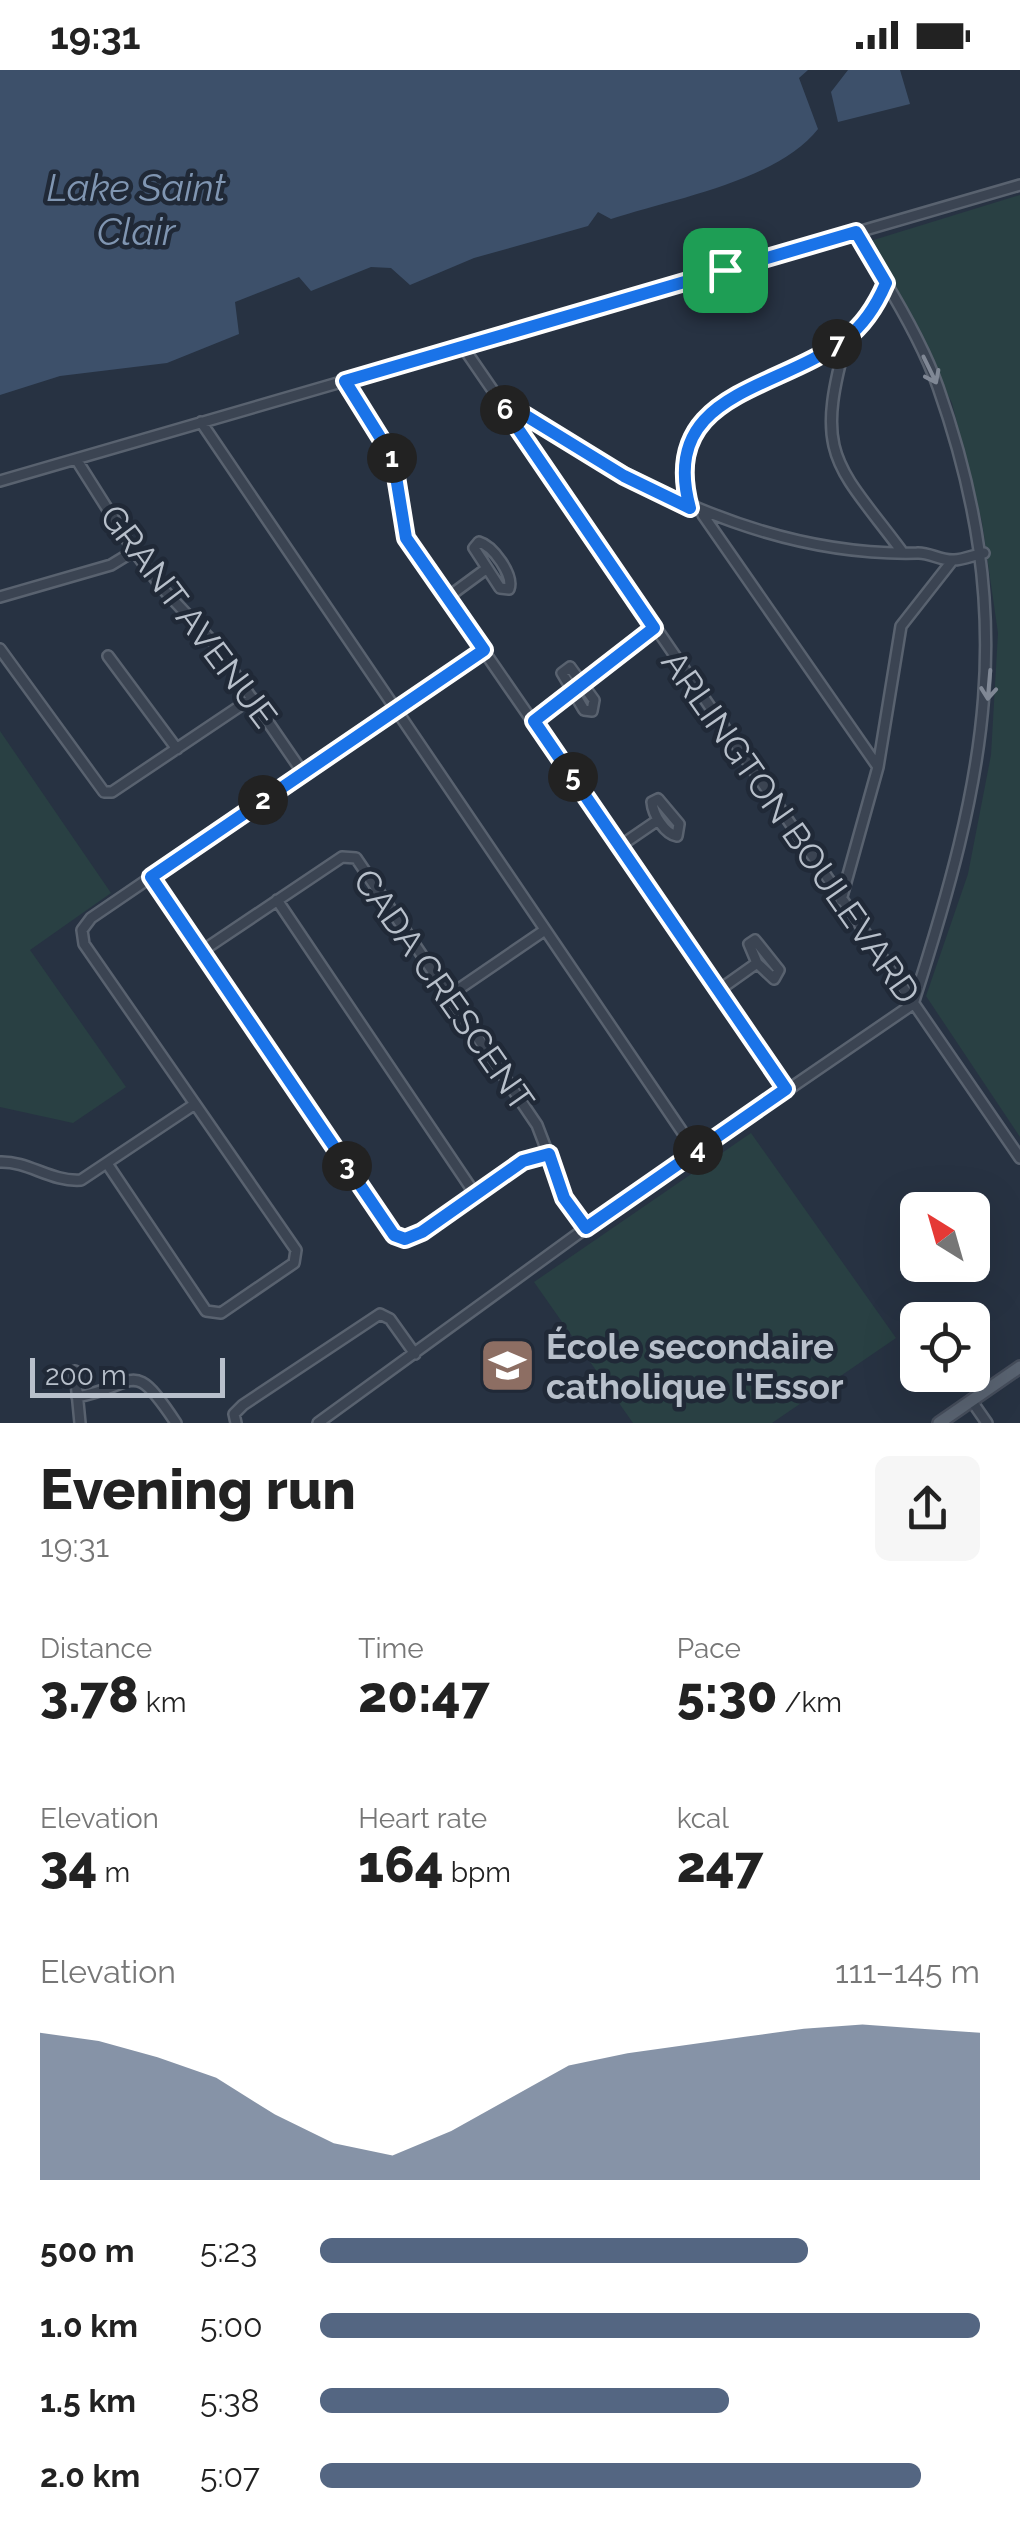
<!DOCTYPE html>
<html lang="en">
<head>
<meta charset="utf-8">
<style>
  body { margin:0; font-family:Raleway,sans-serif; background:#f6f6f6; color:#222; height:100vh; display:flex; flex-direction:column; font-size:38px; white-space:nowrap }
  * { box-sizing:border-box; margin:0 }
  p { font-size:32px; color:#767676 }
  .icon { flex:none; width:55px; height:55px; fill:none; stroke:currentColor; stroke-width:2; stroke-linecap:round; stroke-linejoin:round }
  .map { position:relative; height:1353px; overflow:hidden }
  .drawer { display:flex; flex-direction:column; background:#fff; flex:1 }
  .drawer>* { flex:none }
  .needle { width:65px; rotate:323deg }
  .buttons { position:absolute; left:900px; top:1122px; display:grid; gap:20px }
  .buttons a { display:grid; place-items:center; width:90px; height:90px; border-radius:15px; background:#fff; box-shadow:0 10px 40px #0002; font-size:50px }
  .scale { position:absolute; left:30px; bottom:25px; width:195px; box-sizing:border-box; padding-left:10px; border:5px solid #b8c0cb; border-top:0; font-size:28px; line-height:35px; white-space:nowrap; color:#b8c0cb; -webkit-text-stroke:8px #202937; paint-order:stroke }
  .pin { position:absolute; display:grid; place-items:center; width:85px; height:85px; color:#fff; margin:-42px; border-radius:20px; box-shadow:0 5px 15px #0006 }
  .km { position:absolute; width:50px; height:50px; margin:-25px; border-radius:50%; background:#222; color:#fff; font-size:28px; line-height:50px; text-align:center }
  .round { display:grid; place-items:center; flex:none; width:105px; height:105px; border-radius:15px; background:#f6f6f6 }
  .head { display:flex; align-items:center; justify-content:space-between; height:170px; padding:0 40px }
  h1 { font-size:55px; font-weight:800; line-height:75px }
  .figures { display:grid; grid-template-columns:repeat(3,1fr); gap:15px; height:170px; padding:10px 40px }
  .figures div { display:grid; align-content:center }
  .figures b { font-size:50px; font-weight:800 }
  .figures small { font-size:28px; font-weight:400 }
  .figures p { font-size:28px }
  .chart { height:280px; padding:20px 40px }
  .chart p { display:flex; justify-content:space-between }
  .chart svg { width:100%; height:180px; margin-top:10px; fill:#546682; opacity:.7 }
  ul { padding:0 40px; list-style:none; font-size:32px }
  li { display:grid; grid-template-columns:160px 120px 1fr; align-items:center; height:75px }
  li i { height:25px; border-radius:12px; background:#546682 }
  .status { display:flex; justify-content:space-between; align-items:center; height:70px; padding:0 50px; background:#fff; direction:ltr }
  .status svg { height:28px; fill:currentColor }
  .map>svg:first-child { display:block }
  .green { fill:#294043 }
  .water { fill:#3d506a }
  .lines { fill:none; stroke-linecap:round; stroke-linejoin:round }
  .minor-casing { stroke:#59626f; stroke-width:14 }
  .major-casing { stroke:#454d5b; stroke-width:16 }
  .minor { stroke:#3b4452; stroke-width:9 }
  .major { stroke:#596371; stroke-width:11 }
  .oneway { stroke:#808895 }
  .route-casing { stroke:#fff; stroke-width:20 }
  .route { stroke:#1a73e8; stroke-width:12 }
  .labels { text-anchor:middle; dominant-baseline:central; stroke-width:9; stroke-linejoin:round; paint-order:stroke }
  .street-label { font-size:35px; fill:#b8c0cb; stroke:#202937 }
  .poi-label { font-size:35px; font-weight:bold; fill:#b8c0cb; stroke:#202937; text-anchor:start }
  .water-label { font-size:38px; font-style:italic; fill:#8096b2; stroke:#202937 }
</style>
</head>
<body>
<div class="status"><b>19:31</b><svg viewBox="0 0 49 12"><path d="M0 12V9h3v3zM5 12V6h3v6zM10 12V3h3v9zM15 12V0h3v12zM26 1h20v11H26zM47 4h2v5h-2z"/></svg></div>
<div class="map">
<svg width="1020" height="1353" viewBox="0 0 1020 1353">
  <rect width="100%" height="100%" fill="#273242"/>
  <path class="green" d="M1020,125v942l-94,-141 42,-122 23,-119 7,-122 -16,-111 -30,-119 -85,-161z
    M0,661l111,162 -81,57 96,137 -53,36 -73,-16z
    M751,1063l145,205 -124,85h-139l-99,-141z"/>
  <path class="water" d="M0,0h808l-9,8 19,51c-39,51 -146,70 -207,90l-13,-7 -10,14 -114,32 -64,27 -19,-17 -20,-1 -60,24 -12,-14 -64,25 4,32 -72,29 -107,13 -60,19z
    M848,0h52l10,34 -72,18 -7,-30z"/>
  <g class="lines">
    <defs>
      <path id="minor" d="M856,162c5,17 18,31 27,46 20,33 42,72 55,109 82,233 48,390 -25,617
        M847,268c-34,119 -11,125 56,215
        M463,277l557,811
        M345,311l48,77 13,80 380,551
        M503,332c127,79 258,155 414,151 12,-1 24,8 37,7 9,0 20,-5 30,-7
        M201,352l495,730
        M76,389l58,92 29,38 50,53 90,131
        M0,411l1020,-296
        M691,438c-33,-117 88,-118 154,-169 19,-14 32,-35 41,-56
        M703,445l175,252
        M479,472c14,4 35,33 30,47l-9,-1 -26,-40z
        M0,527l111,-32 23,-14
        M448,527l38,-28
        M0,579l104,143h8l140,-94
        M108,586l69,93
        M570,597l24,33 -2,11 -8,-1 -22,-37z
        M534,651l120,-93
        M658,729l21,25 -2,12c-12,-2 -24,-21 -25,-34z
        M620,776l38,-26
        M151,807l243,358 11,4 17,-7 101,-71 26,-7
        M277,830l198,294
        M841,830l37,-133 23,-141 51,-65
        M755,870l24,30 -5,9 -17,-16 -8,-19z
        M202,881l140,-94 14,1 181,267 28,73 21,30
        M719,920l38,-27
        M450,925l95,-65
        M0,1092c29,-1 50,20 81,18l114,-76 -111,-160 -2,-14 9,-12 393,-268
        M108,1095l98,146 15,2 73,-50 2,-13 -101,-146
        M75,1301l5,52
        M77,1327c61,-11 54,-42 99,26
        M971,1330l16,23
        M236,1353l-2,-9 9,-9 137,-91 10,5 25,35
        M318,1353l268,-195 327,-224"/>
      <path id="major" d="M939,1353l81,-56"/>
    </defs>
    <use href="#minor" class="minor-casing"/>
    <use href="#major" class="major-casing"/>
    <use href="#minor" class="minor"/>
    <use href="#major" class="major"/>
  </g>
  <defs><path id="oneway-shaft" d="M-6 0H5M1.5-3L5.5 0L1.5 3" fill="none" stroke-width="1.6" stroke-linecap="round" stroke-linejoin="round" transform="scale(2.5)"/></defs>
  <g class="oneway">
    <use href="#oneway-shaft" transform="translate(930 300) rotate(64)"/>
    <use href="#oneway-shaft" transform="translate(989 615) rotate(95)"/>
  </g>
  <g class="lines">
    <defs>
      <path id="route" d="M856,162l30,51c-9,21 -22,42 -41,56 -66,52 -187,52 -155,169l-66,-32 -127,-78 157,230 -120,93 252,368 -200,139 -22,-30 -15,-44 -26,7 -101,71 -17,7 -11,-4 -243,-358 333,-227 -78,-112 -13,-80 -48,-77z"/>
    </defs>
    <use href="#route" class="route-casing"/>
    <use href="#route" class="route"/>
  </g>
  <defs>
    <symbol id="school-square" viewBox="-11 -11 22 22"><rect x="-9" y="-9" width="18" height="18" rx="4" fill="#8d6e63" stroke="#202937"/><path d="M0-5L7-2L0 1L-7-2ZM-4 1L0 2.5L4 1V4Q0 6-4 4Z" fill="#fff"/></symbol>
  </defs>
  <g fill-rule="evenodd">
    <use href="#school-square" x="476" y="1264" width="63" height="63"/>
  </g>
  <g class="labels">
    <g class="street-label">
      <text transform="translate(189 546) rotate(53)">GRANT AVENUE</text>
      <text transform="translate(791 757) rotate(55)">ARLINGTON BOULEVARD</text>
      <text transform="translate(444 920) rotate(55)">CADA CRESCENT</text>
    </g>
    <g class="poi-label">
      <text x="546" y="1276">École secondaire<tspan x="546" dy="40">catholique l'Essor</tspan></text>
    </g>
    <g class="water-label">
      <text x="136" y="117">Lake Saint<tspan x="136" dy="44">Clair</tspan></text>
    </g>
  </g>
</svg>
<div class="buttons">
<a><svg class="needle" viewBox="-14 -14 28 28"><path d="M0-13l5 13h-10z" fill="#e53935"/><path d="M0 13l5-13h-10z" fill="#767676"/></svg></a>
<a><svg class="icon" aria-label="locate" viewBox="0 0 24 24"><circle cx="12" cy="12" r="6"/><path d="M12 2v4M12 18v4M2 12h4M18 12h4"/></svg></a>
</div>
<div class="scale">200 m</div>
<div class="pin" style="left:725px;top:200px;background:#1e9e55"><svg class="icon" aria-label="arrive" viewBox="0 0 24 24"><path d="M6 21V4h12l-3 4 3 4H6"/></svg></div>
<b class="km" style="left:392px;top:388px">1</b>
<b class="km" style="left:263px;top:730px">2</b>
<b class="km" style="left:347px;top:1096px">3</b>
<b class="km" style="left:698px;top:1080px">4</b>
<b class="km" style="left:573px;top:707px">5</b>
<b class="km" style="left:505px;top:340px">6</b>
<b class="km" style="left:837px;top:274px">7</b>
</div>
<section class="drawer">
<div class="head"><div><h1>Evening run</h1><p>19:31</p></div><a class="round"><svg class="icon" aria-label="share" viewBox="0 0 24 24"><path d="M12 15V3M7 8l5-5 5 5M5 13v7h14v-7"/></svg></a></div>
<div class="figures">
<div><p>Distance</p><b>3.78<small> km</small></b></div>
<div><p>Time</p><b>20:47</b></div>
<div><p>Pace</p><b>5:30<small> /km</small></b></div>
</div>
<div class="figures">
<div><p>Elevation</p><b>34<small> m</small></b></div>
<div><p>Heart rate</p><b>164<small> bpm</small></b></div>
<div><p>kcal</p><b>247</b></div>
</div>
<div class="chart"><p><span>Elevation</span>111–145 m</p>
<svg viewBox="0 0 160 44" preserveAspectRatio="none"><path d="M0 44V8L10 10L20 14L30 19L40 28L50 35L60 38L70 32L80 24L90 16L100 13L110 11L120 9L130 7L140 6L150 7L160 8V44z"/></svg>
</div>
<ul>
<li><b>500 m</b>5:23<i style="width:74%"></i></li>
<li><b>1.0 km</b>5:00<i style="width:100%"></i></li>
<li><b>1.5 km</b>5:38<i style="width:62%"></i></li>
<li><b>2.0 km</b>5:07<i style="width:91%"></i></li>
</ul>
</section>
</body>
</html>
